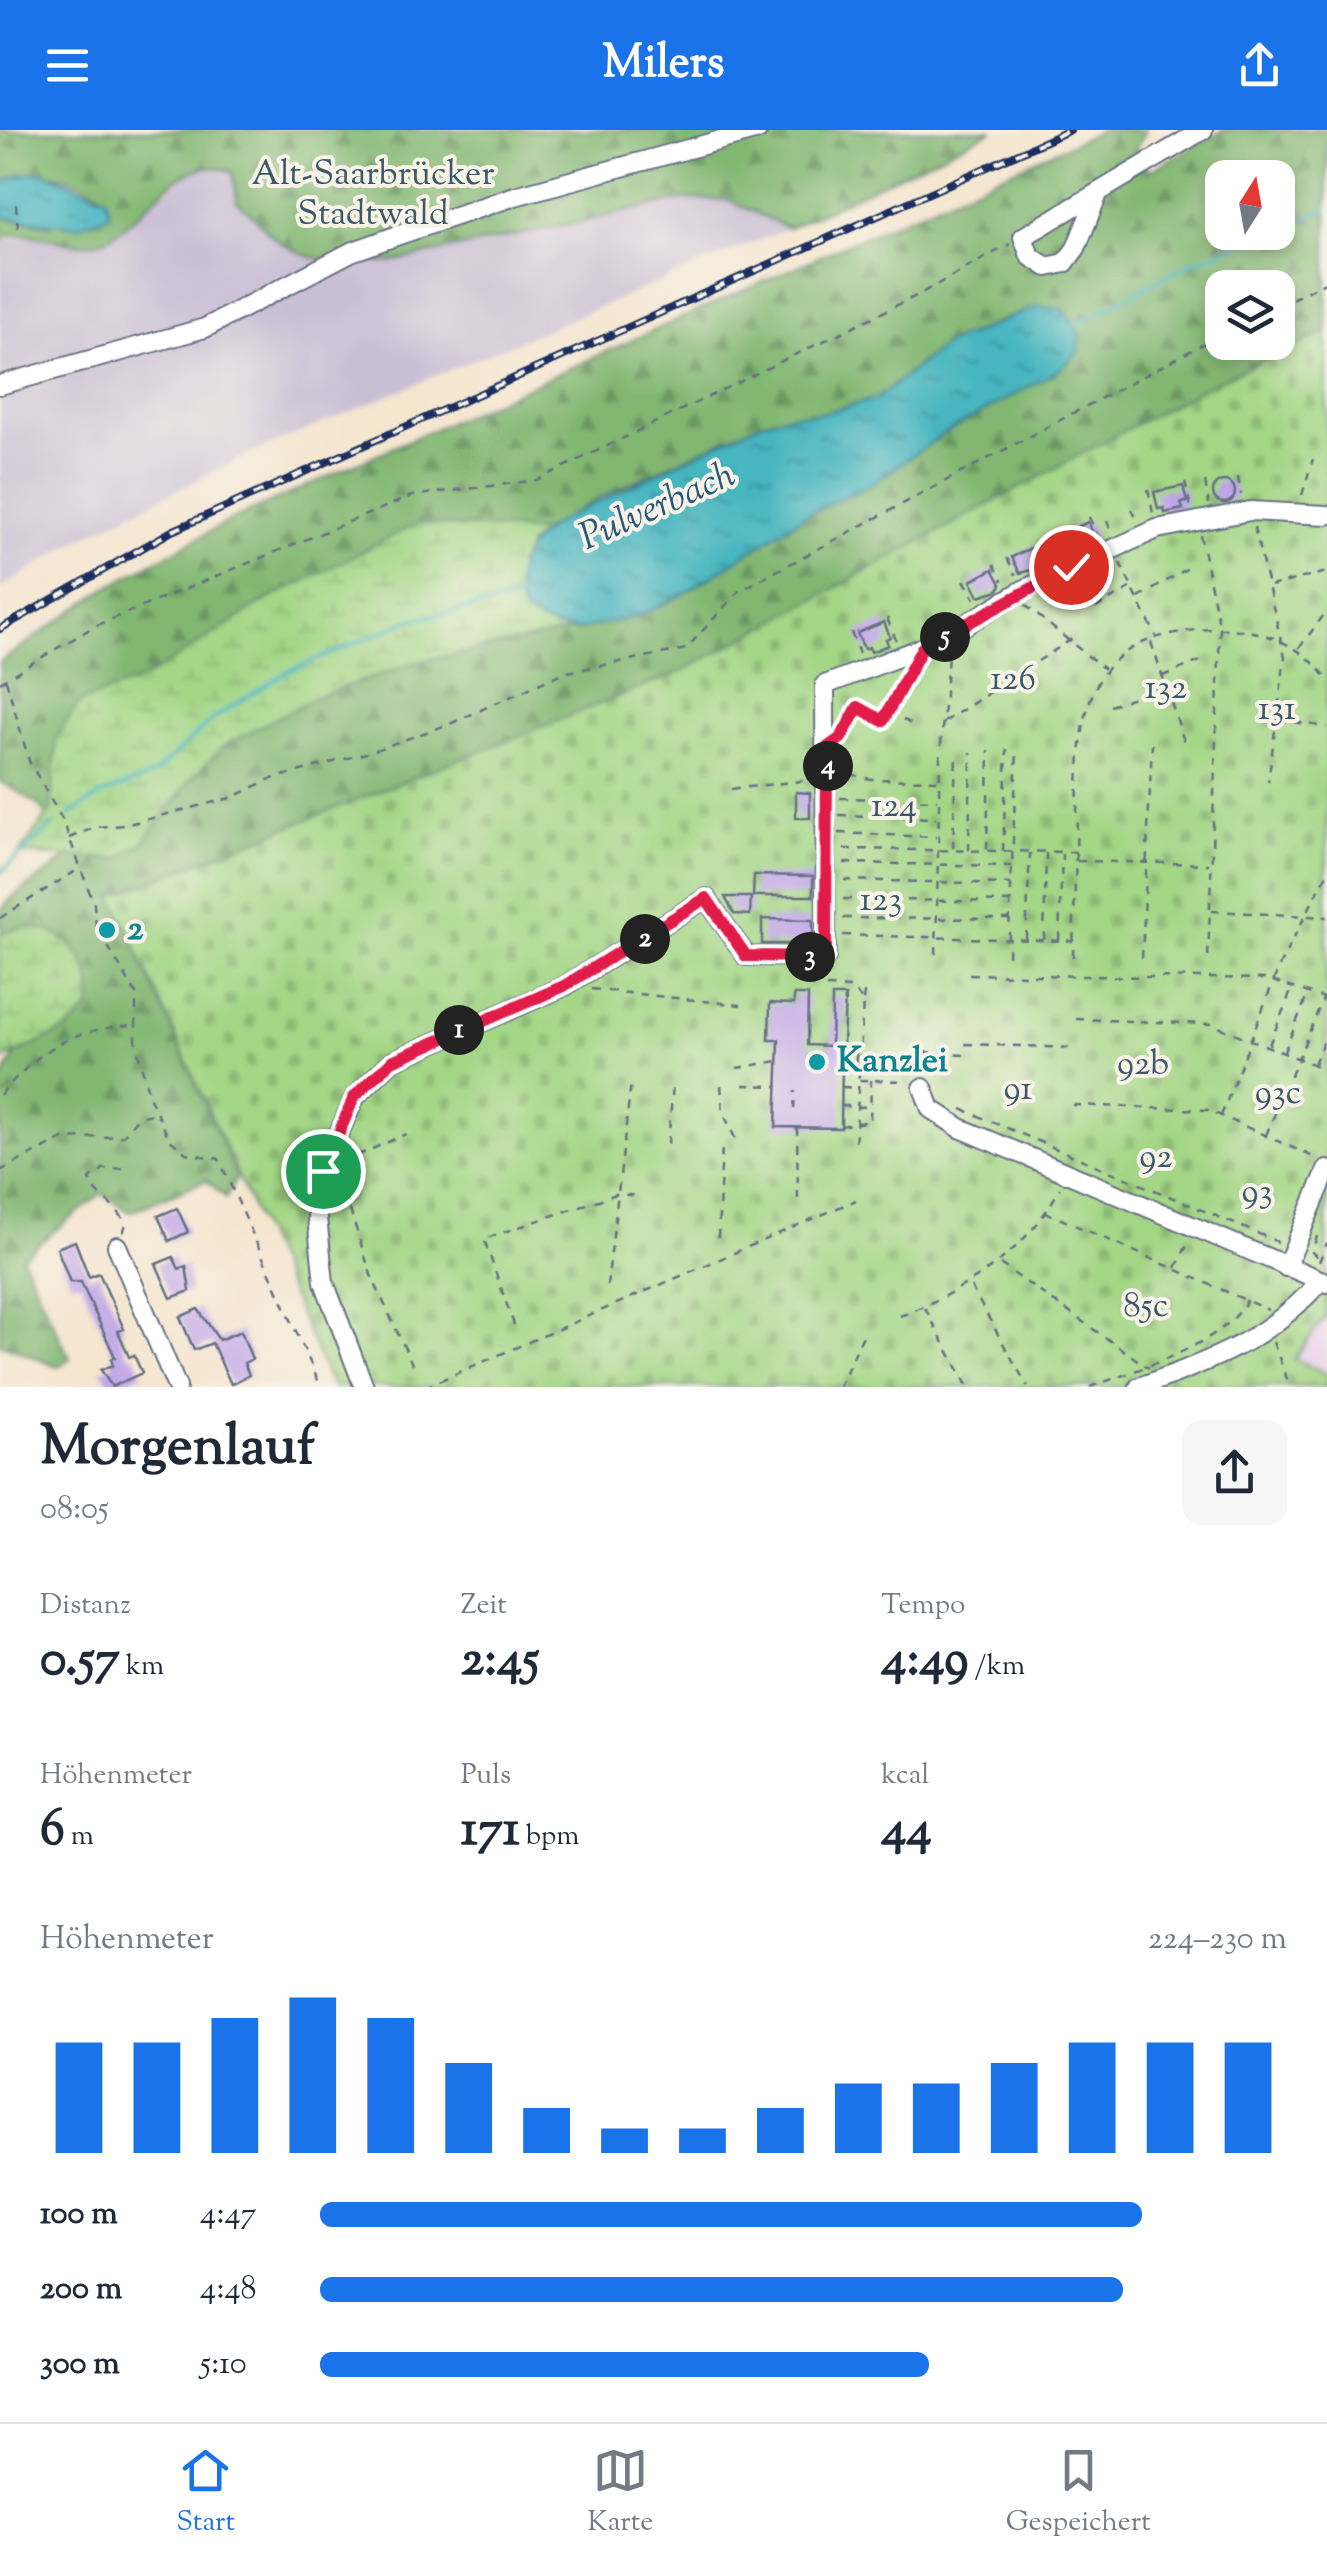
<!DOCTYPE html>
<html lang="de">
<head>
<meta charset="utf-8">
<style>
  body { margin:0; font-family:"Sorts Mill Goudy",serif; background:#f6f6f7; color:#1f2937; height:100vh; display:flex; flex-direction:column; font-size:38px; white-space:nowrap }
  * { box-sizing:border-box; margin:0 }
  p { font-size:32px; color:#747a83 }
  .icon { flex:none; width:55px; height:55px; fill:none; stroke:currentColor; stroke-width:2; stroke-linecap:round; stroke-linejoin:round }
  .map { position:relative; height:1257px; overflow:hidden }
  .sheet { display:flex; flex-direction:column; background:#fff; flex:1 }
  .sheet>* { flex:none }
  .needle { width:65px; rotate:11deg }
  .fabs { position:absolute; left:1205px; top:30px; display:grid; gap:20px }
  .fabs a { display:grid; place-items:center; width:90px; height:90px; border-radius:20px; background:#fff; box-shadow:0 5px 15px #0003; font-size:50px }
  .pin { position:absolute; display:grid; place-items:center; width:85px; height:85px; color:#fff; margin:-42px; border:5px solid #fff; border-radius:50%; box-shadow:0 2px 10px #0007 }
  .km { position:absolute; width:50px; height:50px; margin:-25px; border-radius:50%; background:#222; color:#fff; font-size:28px; line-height:50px; text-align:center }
  .round { display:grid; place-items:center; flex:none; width:105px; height:105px; border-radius:20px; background:#f6f6f7 }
  .head { display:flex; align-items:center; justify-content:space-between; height:170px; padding:0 40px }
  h1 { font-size:55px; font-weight:800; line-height:75px }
  .figures { display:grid; grid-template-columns:repeat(3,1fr); gap:15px; height:170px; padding:10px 40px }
  .figures div { display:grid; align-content:center }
  .figures b { font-size:50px; font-weight:800 }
  .figures small { font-size:28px; font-weight:400 }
  .figures p { font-size:28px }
  .chart { height:280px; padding:20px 40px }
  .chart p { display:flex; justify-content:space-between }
  .chart svg { width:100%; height:180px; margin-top:10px; stroke:#1a73e8; stroke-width:6 }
  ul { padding:0 40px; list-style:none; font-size:32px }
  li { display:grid; grid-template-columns:160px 120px 1fr; align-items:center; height:75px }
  li i { height:25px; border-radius:12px; background:#1a73e8 }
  header { display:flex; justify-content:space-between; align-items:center; height:130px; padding:0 40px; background:#1a73e8; color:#fff; font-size:45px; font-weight:800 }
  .dock { display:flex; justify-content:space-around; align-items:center; height:140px; border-top:2px solid #e0e1e3; background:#fff; font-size:28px; color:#747a83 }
  .dock a { display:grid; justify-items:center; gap:5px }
  .dock .active { color:#1a73e8 }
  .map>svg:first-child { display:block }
  .built { fill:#ebd1eb }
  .industrial { fill:#cbbfd5 }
  .forest { fill:url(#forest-firs); stroke:#4e7368; stroke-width:2.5; fill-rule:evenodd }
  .wetland { fill:url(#wetland-marsh); stroke:#5f8272; stroke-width:2.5 }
  .cemetery { fill:url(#cemetery-stones); stroke:#5f8272; stroke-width:2.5 }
  .water { fill:url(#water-ripples); stroke:#31728f; stroke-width:2.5 }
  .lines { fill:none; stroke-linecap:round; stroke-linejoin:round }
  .stream { stroke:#47b6c0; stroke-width:4 }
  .building { fill:#bfa4e8 }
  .minor-casing { stroke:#676f85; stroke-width:22 }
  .path { stroke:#676f85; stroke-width:2.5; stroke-dasharray:8 8; stroke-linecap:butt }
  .minor { stroke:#fff; stroke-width:18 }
  .rail-casing { stroke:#1b2f5e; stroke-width:8 }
  .rail { stroke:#f7f3e8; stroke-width:4; stroke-dasharray:11; stroke-linecap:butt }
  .route-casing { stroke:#fff; stroke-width:20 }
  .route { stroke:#e11d48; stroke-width:12 }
  .culture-dot { fill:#0f9aa8; stroke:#f7f3e8; stroke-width:4 }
  .labels { text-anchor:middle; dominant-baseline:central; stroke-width:8; stroke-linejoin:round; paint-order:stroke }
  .park-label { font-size:35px; fill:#3d5968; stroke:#f7f3e8 }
  .culture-label { font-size:35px; font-weight:bold; fill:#0d838f; stroke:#f7f3e8; text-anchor:start }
  .water-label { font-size:38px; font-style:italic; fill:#28587b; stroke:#f7f3e8 }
</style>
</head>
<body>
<header><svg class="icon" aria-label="menu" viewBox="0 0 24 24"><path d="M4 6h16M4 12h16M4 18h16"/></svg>Milers<svg class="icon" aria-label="share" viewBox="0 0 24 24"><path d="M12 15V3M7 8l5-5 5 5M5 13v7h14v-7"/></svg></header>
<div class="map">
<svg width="1327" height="1257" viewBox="0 0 1327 1257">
  <defs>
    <pattern id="forest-firs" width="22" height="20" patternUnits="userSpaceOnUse" patternTransform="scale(2.5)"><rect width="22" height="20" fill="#82b772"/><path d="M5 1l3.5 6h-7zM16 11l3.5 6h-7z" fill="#6a9561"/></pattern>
    <pattern id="wetland-marsh" width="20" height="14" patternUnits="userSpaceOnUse" patternTransform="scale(2.5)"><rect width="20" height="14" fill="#a3d685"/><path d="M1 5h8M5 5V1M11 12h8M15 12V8" fill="none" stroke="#8cb875"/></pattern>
    <pattern id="cemetery-stones" width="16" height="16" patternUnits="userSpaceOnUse" patternTransform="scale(2.5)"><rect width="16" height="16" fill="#a3d685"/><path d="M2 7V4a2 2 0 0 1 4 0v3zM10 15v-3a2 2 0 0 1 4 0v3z" fill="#8cb875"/></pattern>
    <pattern id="water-ripples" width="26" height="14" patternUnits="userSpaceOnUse" patternTransform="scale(2.5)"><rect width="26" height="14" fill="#47b6c0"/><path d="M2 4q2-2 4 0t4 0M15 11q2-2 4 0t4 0" fill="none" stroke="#3a949f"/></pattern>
  </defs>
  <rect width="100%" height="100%" fill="#f7f3e8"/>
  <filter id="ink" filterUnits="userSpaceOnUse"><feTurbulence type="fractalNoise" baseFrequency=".01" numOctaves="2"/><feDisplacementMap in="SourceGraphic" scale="20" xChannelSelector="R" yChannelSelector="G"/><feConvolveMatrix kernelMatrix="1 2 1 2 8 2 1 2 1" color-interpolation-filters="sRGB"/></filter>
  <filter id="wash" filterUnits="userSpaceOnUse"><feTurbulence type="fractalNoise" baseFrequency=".0048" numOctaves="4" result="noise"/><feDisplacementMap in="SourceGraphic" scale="40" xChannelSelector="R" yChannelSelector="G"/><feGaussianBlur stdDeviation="2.25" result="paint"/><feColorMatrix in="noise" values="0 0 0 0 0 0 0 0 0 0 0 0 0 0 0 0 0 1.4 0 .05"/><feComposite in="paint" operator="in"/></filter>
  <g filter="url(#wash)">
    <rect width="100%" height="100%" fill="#f4e5ce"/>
    <path class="built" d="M1327,1185v59l-33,-14z"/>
    <path class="industrial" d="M217,35l16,7 5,30 21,14 22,28 111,18 294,-63 43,1 59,28 -539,226 -167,84 -82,51v-349l37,-4 28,7 44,-6 89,-71z"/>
    <path class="forest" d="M0,0h993l-205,98 -59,-28 -43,-1 -294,63c-36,1 -76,3 -108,-17 -17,-10 -27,-30 -47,-43l-4,-30c-52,-24 -85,46 -128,67 -34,16 -71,-15 -105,0v-22l51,8 55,-28c-37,-25 -66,-30 -106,-12z
      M1102,0h44l-10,18 13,23 75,-41h103v202l-117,52 -527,287 -570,225 124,280 -11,22 -20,-18 -76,32 -28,-19 -80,64 48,102 -12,8 -58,-24v-259l18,-34 -18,-137c12,-24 48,-34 66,-56 -5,-40 -32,-58 -66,-75v-120l105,-73 128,-70zM1222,48h56v54h-56zM1222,158h56v54h-56zM1025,181l34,59 -114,63 -75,52 -63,29 -120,78 -48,24 -61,14 -37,-98 62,-36 159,-74 24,-7 36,-2 54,-14 70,-55z"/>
    <path class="wetland" d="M418,393l123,9 -13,14 27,82 23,2 -161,32 -100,35 -92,48 -32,32 -49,64 -26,18 -99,-5 32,-44 6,-74 22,-33 66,-25 120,-77z
      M30,796c43,8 65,37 61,81l-22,22 -69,32v-128z"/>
    <path class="cemetery" d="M1327,202v983l-33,44 33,15v13h-995l-219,-491 570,-225 527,-287z"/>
    <path class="water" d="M44,42l62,25 4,18 -34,11 -76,-9v-32l19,-11z
      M1039,176l26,4 15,26 -2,16 -19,18 -114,63 -75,52 -63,29 -120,78 -48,24 -61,14 -23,-2 -31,-14c-19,-42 1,-73 39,-95l199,-97 24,-7 36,-2 54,-14 70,-55z"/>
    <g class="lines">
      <path class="stream" d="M1278,99l49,-20
        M1072,196l121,-64 76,-30
        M70,685l29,-19 54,-21 61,-57 73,-46 123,-52 111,-22
        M0,743l53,-48"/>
    </g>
    <g id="blocks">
      <path class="building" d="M1213 362a11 11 0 1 1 22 0a11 11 0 1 1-22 0Z
        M1183,356l4,16 -6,1 2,6 -18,4 -1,-5 -6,1 -4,-17z
        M1088,392l7,16 -5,2 2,5 -17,7 -2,-4 -5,2 -7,-16z
        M1039,414l7,16 -4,2 2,5 -24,6 -8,-16z
        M993,439l8,15 -2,6 -20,6 -8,-15z
        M884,492l6,15 -4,2 2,6 -17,7 -2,-5 -5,2 -7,-16z
        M796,662l14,1v25h-14z
        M754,745l59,1v20h-60z
        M725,767h26l-1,18 -16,-1z
        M762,789l51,1v24h-51z
        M794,865h14l-1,50 24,1 1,-50h13l-2,50h13v19h-14l-1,63 -65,-1 3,-87h-10l1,-37 24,1z
        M177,1078l11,24 -19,9 -11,-25z
        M75,1111l14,36 10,-4 25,56 -6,2 11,26 5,-2 8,18 -30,14 -11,-17 12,-5 -2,-6 4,-2 -34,-75h-11l-13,-34z
        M173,1127l6,12 7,-3 4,25 -19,7 -15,-34z
        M198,1179l21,31 22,-9 11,28 -8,4 5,12 -18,9 -19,-41 -18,7 -14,-33z"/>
    </g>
  </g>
  <g filter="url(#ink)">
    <use href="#blocks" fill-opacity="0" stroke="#676f85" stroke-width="2.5"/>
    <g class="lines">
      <defs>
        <path id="minor" d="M1098,64l-22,54 -11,15 -18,4 -17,-11 -7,-19 180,-107
          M0,255l205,-57 146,-76 39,-14 125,-42 243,-66
          M923,958l8,21 29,19 367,155
          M117,1116l60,141
          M1286,1137l41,-97
          M364,1257l-40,-105 -7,-64 9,-56 29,-65 37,-36 173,-75 141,-88 40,58 80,1 -1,-272 112,-43 86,-52 134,-61 93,-18 77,4
          M1139,1257c70,-25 133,-49 182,-107"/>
      </defs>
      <use href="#minor" class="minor-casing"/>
      <path class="path" d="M16,74l2,24
        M1278,176l49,-25
        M1238,347l3,18
        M1185,352l6,26
        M1205,352l4,22
        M1148,359l5,24
        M1302,365l11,-36
        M1132,379l5,11
        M1089,387l9,20
        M1107,391l4,10
        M1254,397l31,130 -17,125
        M1055,403l9,19
        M1200,405l20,94 -12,330
        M1040,408l9,20
        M1007,428l9,17
        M1120,433l36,73
        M994,434l9,17
        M964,450l11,19
        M1270,456l57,-14
        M1139,468l52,-32
        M1025,475l79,64
        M1096,478l34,-20
        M887,488l9,22
        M851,502l8,22
        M1151,512l34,102
        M1299,518l28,-37
        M1163,546l40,-16
        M6,550l23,81 34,60 31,83 2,22 40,68v50l13,52 20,43 17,14 33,6 102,228
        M0,552l95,-56 317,-130 125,-16 379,-184 94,-52
        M1110,576l55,-21
        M889,582l28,15
        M884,590l27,-51
        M1279,590l48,7
        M944,592l128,-83
        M841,608l17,-31 29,16
        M850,644l21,5 67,1
        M731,659l78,-9
        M840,668l97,2
        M839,685l97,3
        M839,703l97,4
        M69,708l27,-11 29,-2 109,-28 34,-17 102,-28 82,-29 111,-50 123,-24 53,-58 483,-257
        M953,718l3,-94
        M844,719l232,3
        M987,719l2,-99
        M969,720l2,-98
        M1003,721l4,-102
        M1077,731l132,3
        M844,733l167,3
        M844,750l167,4
        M843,769l167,3
        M1212,781l115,6
        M0,788l79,-49
        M843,788l166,1
        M843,805l230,6
        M1026,809l4,-86
        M1044,810l2,-87
        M1059,810l3,-86
        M936,824l4,-197 8,-101
        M1008,826l9,-207
        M1073,827c1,-48 3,-97 4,-145 4,-106 6,-177 136,-183 45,-2 86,13 114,49
        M1142,828l10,-214
        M969,844l297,5 61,20
        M826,857l26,1 11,13 -8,147
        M591,859l150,16
        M863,870l2,-14
        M1076,889l135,5 116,46
        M965,914l110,4
        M1269,915l23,-56
        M924,922l40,3
        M1284,922l24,-58
        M1314,934l13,-31
        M842,937h11
        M737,938l41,-7
        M859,950l47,1
        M721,955l2,27 15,33
        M743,955l34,1
        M842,957l13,1
        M0,965c43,-48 71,-66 135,-70
        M1073,975l135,5 108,48
        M841,976l31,1
        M794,979l1,-18
        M962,979l316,133
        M1221,986l60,-154 46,-88
        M841,996l29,-5 1,-41
        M797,997l1,77
        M1266,1005l57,-136
        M668,1014l5,-60
        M343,1032l63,-28
        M0,1041l63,-32 60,-3 15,-19 18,-4
        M340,1049l31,96 43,93
        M1045,1082l223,98
        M123,1103l3,-9c-8,-18 -30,-27 -36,-45l13,-10 27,-1
        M1317,1106l-5,16 11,10
        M718,1108l4,-93
        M1319,1132l8,-19
        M1000,1134l149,104
        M1176,1138l12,-25
        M607,1156l24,-203
        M971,1157l57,100
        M925,1178l43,79
        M900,1186c65,-26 126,-62 160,-128
        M514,1195l-30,-86 132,-45 24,2
        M1273,1212l17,45
        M425,1257l431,-187
        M839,1257l27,-58
        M1090,1257c43,-16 136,-43 157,-87"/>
      <use href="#minor" class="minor"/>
      <defs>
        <path id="rail" d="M0,499l172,-98 898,-401"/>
      </defs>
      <use href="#rail" class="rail-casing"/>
      <use href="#rail" class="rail"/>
    </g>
  </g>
  <g class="lines" filter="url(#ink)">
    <defs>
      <path id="route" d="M323,1041l31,-74 38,-36 172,-75 142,-88 40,58 80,1 1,-209 14,-10 17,-31 25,14 39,-73 149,-81"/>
    </defs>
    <use href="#route" class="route-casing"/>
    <use href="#route" class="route"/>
  </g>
  <g class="culture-dot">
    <circle cx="107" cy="800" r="10"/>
    <circle cx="817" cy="932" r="10"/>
  </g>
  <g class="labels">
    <g class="park-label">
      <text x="373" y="45">Alt-Saarbrücker<tspan x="373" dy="40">Stadtwald</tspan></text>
      <text x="1013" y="550">126</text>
      <text x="1166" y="559">132</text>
      <text x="1277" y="580">131</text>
      <text x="894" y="677">124</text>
      <text x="881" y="771">123</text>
      <text x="1143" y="935">92b</text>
      <text x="1018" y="960">91</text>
      <text x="1278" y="964">93c</text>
      <text x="1156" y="1028">92</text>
      <text x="1257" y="1063">93</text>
      <text x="1146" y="1177">85c</text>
    </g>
    <g class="culture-label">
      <text x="127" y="800">2</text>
      <text x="837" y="932">Kanzlei</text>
    </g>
    <g class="water-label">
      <text transform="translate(658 378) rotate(-24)">Pulverbach</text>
    </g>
  </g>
</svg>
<div class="fabs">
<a><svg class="needle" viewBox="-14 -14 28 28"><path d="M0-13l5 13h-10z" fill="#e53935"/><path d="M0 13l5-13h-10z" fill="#747a83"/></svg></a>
<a><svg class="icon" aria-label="layers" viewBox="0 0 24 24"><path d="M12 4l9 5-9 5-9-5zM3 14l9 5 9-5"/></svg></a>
</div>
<div class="pin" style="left:323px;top:1041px;background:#1e9e55"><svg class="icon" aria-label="arrive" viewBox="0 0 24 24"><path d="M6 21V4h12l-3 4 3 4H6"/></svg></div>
<div class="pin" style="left:1071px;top:437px;background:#d93025"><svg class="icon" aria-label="check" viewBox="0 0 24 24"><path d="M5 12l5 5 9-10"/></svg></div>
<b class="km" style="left:459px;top:900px">1</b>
<b class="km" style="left:645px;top:809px">2</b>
<b class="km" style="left:810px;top:827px">3</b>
<b class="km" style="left:828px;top:636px">4</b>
<b class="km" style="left:945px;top:507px">5</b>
</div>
<section class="sheet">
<div class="head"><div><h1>Morgenlauf</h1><p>08:05</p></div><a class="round"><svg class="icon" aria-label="share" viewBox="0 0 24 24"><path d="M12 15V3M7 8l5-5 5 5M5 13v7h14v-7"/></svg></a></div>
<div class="figures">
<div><p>Distanz</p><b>0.57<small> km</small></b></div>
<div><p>Zeit</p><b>2:45</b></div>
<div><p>Tempo</p><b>4:49<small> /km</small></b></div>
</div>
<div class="figures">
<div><p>Höhenmeter</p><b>6<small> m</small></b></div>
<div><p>Puls</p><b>171<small> bpm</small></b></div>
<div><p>kcal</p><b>44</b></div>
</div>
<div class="chart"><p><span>Höhenmeter</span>224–230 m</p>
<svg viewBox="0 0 160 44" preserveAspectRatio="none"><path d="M5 44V17M15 44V17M25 44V11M35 44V6M45 44V11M55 44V22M65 44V33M75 44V38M85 44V38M95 44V33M105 44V27M115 44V27M125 44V22M135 44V17M145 44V17M155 44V17"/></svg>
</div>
<ul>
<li><b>100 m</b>4:47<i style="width:85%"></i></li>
<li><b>200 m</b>4:48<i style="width:83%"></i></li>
<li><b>300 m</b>5:10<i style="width:63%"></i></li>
</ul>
</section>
<nav class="dock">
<a class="active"><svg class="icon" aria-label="home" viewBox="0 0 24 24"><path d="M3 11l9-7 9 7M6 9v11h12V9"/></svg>Start</a>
<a><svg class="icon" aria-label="map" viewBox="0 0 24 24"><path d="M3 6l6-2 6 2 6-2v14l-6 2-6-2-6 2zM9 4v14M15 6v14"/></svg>Karte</a>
<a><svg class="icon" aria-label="saved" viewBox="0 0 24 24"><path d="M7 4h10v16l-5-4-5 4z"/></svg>Gespeichert</a>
</nav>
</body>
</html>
